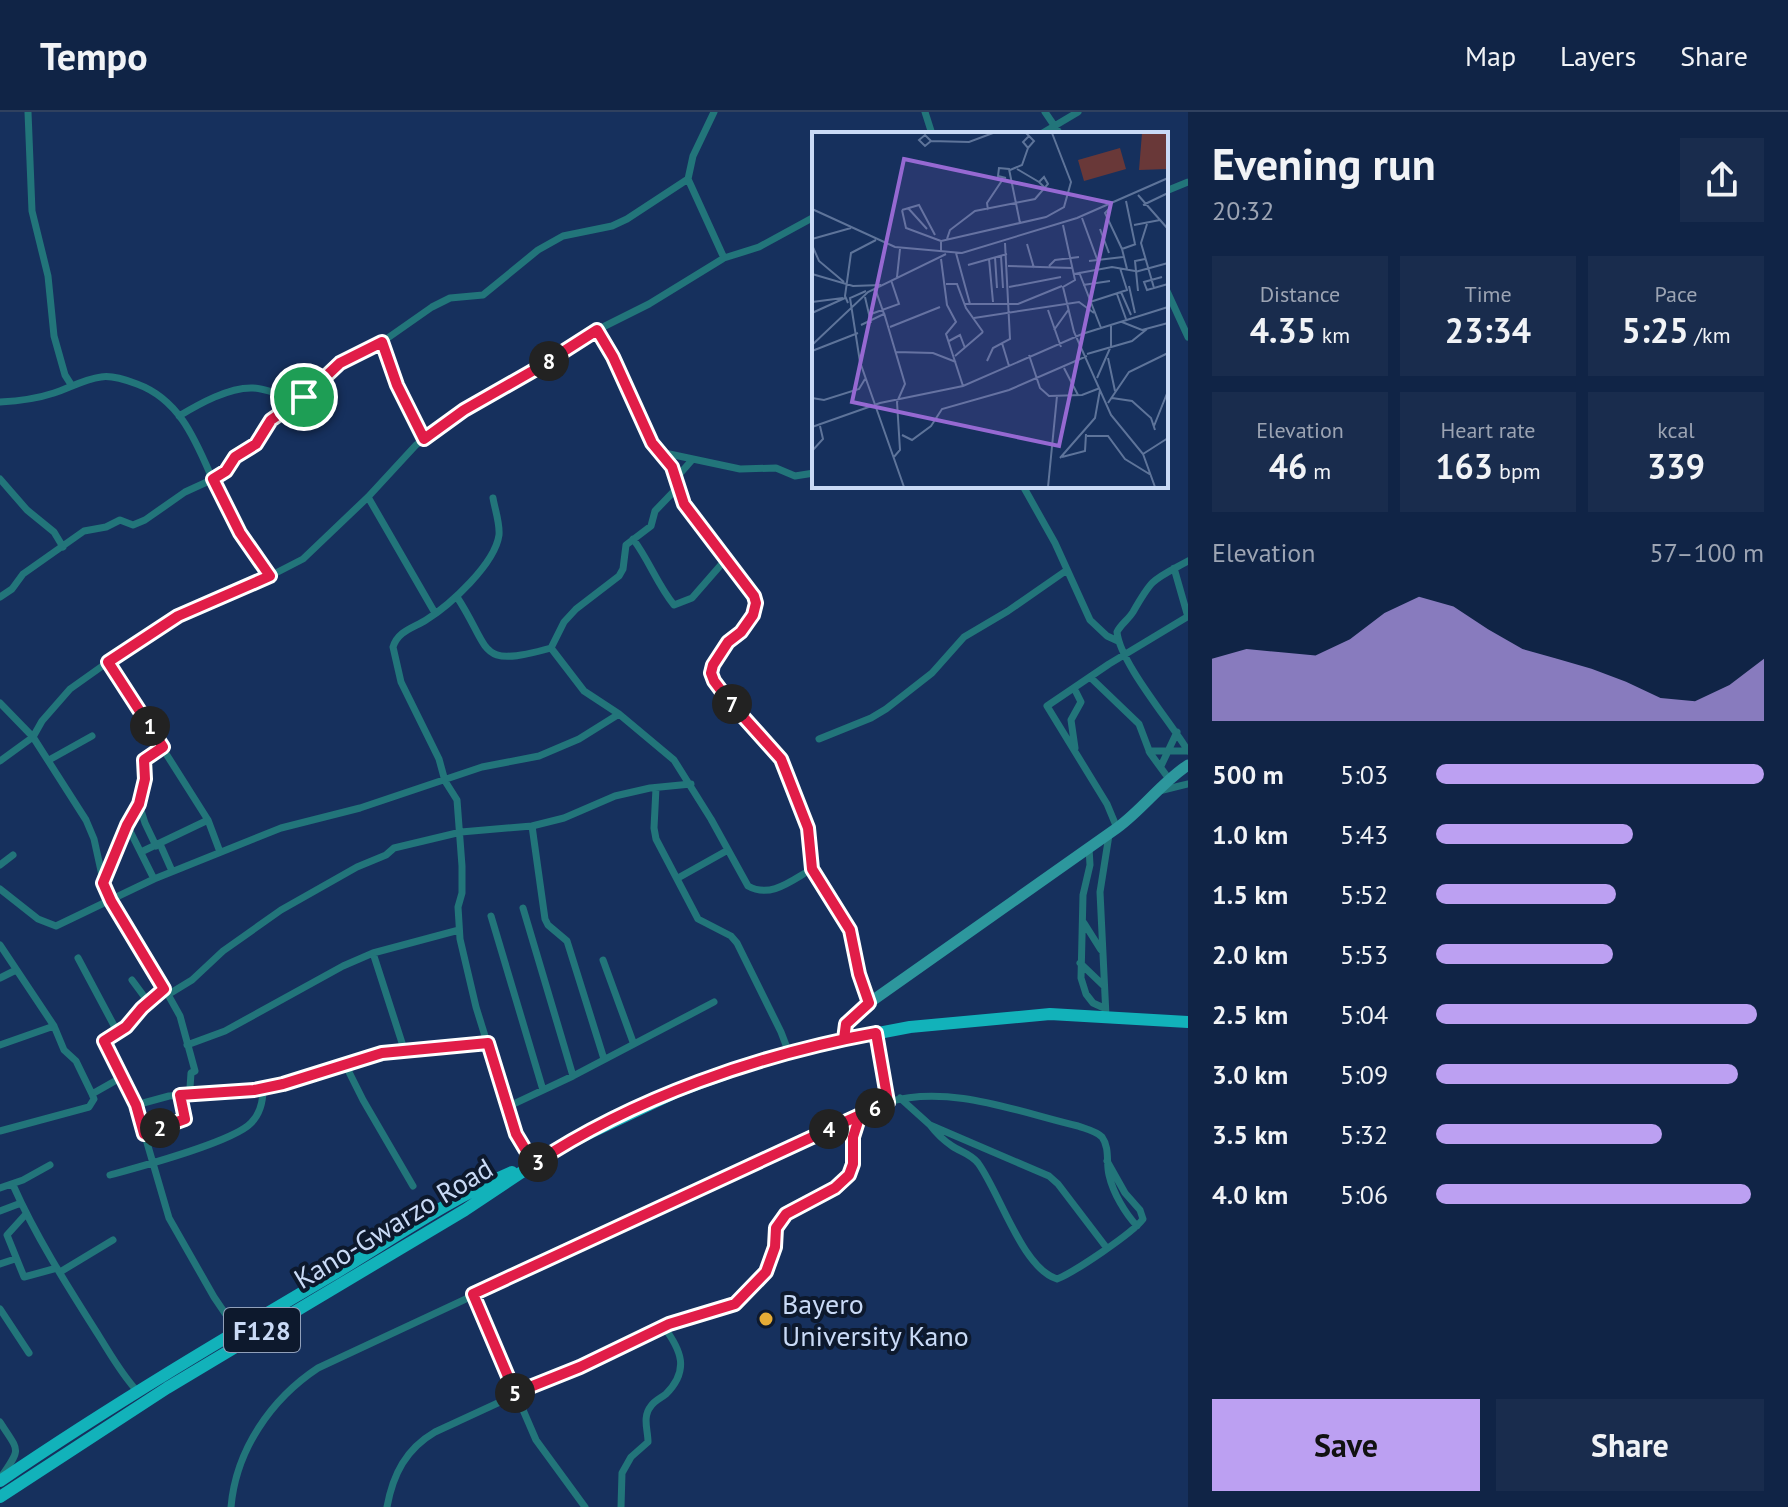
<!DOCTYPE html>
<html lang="en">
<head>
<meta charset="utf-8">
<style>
  body { margin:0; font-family:"PT Sans",sans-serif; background:#192c4d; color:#f1f3f6; height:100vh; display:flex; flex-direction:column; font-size:30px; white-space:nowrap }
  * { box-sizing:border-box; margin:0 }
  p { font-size:26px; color:#9ca4b3 }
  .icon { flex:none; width:44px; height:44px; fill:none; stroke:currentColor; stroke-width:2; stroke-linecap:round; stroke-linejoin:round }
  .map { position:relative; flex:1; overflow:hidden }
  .drawer { display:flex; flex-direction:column; background:#102446; width:600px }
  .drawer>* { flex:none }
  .pin { position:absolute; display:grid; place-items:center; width:68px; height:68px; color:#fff; margin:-34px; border:4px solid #fff; border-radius:50%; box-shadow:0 2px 8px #0007 }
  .km { position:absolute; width:40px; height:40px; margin:-20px; border-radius:50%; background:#222; color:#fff; font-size:22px; line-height:40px; text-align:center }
  .round { display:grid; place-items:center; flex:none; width:84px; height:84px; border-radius:0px; background:#192c4d }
  .head { display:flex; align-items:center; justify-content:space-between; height:136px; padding:0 24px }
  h1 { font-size:44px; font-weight:800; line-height:60px }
  .metrics { display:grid; grid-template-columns:repeat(3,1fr); gap:12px; height:136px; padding:8px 24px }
  .metrics div { display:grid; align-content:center; border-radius:0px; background:#192c4d; text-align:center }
  .metrics b { font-size:34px; font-weight:800 }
  .metrics small { font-size:22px; font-weight:400 }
  .metrics p { font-size:22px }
  .chart { height:224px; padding:16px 24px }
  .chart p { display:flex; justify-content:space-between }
  .chart svg { width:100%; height:144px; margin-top:8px; fill:#bca0f2; opacity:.7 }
  .primary-button { display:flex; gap:16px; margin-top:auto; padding:16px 24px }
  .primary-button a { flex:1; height:92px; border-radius:0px; background:#bca0f2; color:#111; font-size:32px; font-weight:800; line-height:92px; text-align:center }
  .primary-button a+a { background:#192c4d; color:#f1f3f6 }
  ul { padding:0 24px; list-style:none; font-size:26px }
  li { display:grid; grid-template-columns:128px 96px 1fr; align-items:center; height:60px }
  li i { height:20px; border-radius:10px; background:#bca0f2 }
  header { display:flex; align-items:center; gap:48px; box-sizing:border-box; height:112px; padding:0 40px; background:#102446; border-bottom:2px solid #30415f }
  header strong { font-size:38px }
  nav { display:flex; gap:44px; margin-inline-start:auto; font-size:28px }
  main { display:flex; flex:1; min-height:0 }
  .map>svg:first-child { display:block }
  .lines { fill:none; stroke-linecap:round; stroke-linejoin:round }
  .street { stroke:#22757a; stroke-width:7 }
  .secondary { stroke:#2d979d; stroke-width:11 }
  .primary { stroke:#12b2ba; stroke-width:12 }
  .route-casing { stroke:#fff; stroke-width:16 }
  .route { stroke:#e11d48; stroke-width:10 }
  .poi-dot { fill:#e6ac36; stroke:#0d192d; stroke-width:3 }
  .labels { text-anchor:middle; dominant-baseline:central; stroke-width:8; stroke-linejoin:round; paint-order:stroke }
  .shield { fill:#0d192d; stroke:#91a0ba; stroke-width:2 }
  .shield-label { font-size:26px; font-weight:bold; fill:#c9daf6 }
  .street-label { font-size:28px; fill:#c9daf6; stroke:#0d192d }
  .poi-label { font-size:28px; fill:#c9daf6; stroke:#0d192d; text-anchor:start }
  .inset-road { fill:none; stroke:#5e749a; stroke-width:2 }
  .view { fill:#9669d2; fill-opacity:0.15; stroke:#9669d2; stroke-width:4 }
  .inset-edge { fill:none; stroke:#c9daf6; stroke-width:4 }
</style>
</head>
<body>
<header>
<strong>Tempo</strong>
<nav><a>Map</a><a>Layers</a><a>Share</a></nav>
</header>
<main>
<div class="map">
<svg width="1188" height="1395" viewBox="0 0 1188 1395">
  <rect width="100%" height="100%" fill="#16305d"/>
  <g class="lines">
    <path class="street" d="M28,0l4,99 16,65 6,60 11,39 7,11
      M714,0l-21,44 -5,23 36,79
      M925,0l7,22
      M1045,0l15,22
      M1041,22l37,-22
      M1166,79l22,-9
      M1166,177l22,48
      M597,218l16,27 39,86 20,24 12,37 70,92 2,7 -3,12 -12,17 -13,10 -15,23 -2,8 3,8 15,20 52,58 27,69 4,41 38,61 9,44 10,29
      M382,230l15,43 27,54
      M0,290c19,-1 36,-3 54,-9 15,-5 31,-14 47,-16 11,-2 25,3 36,7 52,19 64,75 87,120 13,26 31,48 46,72
      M179,304c20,-12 50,-29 74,-28 18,1 32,11 51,9
      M660,340l80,17 36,-1 19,8 19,-3
      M677,365l15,-17
      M0,367l27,31 27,22 9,15
      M1023,374l32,57 35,77 17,16 11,5
      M368,385l67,116
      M493,386c2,12 7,25 6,37 -4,29 -49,70 -73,85 -13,8 -28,11 -33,27l8,35 38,77 6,22 12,19 5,66v27l-4,14 2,32 16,68 31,100 9,27 18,30
      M633,427c16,21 24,45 41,66l18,-7 34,-39
      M1188,449c-35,19 -35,16 -55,51 -5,8 -12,12 -16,20 3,31 53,89 71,119
      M1174,456l14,49
      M0,485l12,-8 11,-15 61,-43 22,-4 14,-7 13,5 12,-5 40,-28 35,-16 15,-19 21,-13 15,-24 40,-27 29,-30 42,-21 50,-35 18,-9 33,-3 55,-45 25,-14 49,-10 15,-7 61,-40
      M457,485c35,53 19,72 94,51
      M551,536l33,43 35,23 55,46 37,59 37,67c23,13 44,-6 64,-17
      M551,536l13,-26 12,-13 43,-33 4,-7 3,-24 25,-19 4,-15 24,-25
      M108,550l100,158 12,32
      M1090,565l49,47 11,29 19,26
      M1074,576l7,14 -10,18 4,28
      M0,591l33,34 53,83 8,19 11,50 59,100 -22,19 -16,19 -22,14 1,4 31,60 33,113 45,79 23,34
      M819,627l52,-21 15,-9 46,-36 32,-36 44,-26 59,-41
      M1149,639h39
      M49,648l43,-24
      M0,649l33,-24 9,-16 28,-32 76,-54 45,-25 79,-34 33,-17 65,-62 48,-52 48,-35 51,-28 82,-52 52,-26 75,-46 35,-11 55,-30
      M1161,654l16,-34
      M656,676l-2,40 2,11 42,80 33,17 6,7 44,89 8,21
      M1159,679l29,-7
      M139,692l6,19 11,23
      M127,713l27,54
      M532,714l13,93 3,6 19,16 37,118
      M1117,716l-10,-24 -60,-98 62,-42 78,-47
      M160,732l12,27
      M1089,736l1,17 -7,30 -2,83 5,16 7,9 11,5
      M141,740l67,-32
      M0,753l13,-10
      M678,766l50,-28
      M104,770l23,-57 12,-21 6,-25 -1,-19 19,-13
      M0,777l38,30 18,7 98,-47 127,-51 79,-20 122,-41 57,-11 40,-17 40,-25
      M523,796l50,168
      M491,804l52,174
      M1084,811l17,27
      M0,833l54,81 10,24 12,11 16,33
      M373,841l31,96
      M78,846l40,75
      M603,848l30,82
      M1080,851l24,23
      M0,866l16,-8
      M132,868l17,23
      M166,879l14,25 15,55 -4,2 -1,15
      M169,882l23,-14 31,-29 58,-41 76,-43 29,-12 8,-7 67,-16 71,-6 32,-8 51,-22 35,-8 41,-4
      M1106,904l-6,-124 9,-57
      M0,933l54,-19
      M187,933l38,-14 118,-65 30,-13 86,-23
      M345,952l18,36 50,86
      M900,986l30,27 119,51 9,8 48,63
      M888,990c62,-18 130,10 190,24 8,3 18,5 24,11 8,11 4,26 7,38 4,18 16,38 28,51
      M136,993l33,-9 85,-6 29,-6 99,-31 106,-10
      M507,995l66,-31 141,-74
      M930,1013c6,8 13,15 22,21 9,6 19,8 26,17 22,30 44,105 79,116 16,-6 76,-46 86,-60l-3,-9 -15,-17 -18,-32
      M0,1019l89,-24 5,-8 -2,-5 30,-17
      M144,1022l41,-15 -5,-24
      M110,1063c29,-8 123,-33 141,-52 9,-9 12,-22 12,-34
      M13,1073c23,52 55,102 86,151 12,19 23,39 39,56
      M0,1076l23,-8 27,-15
      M0,1099l21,-8
      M26,1102l-19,21 17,42 33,-9
      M0,1152l15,-5
      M60,1160l53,-32
      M473,1182l63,146 49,67
      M0,1197l29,44
      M0,1310c19,30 22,25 1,55
      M231,1395c5,-57 40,-108 87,-139l570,-266 -12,-69
      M387,1395c6,-33 19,-58 48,-75l234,-108 66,-20 31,-32 9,-25 1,-19 10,-14 49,-26 14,-13 4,-11v-27l7,-22
      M621,1395l1,-34 9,-16 17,-15c0,-12 -6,-25 3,-36 3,-5 10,-8 15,-12 24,-24 15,-44 -2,-67"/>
    <path class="secondary" d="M844,927l2,-15 23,-21 248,-175c26,-19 45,-46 71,-63"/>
    <path class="primary" d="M0,1369c110,-75 223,-142 337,-209 57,-34 114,-74 175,-100
      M0,1385l167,-109 298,-178 93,-62 120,-57 80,-29 63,-18 89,-17 140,-13 138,8"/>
  </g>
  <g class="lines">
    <defs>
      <path id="route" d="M304,285l-33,23 -15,24 -21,13 -9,14 -13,8 27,54 30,43 -92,40 -70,46 55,85 -19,13 1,19 -6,25 -12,21 -24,58 8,18 53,88 -22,19 -16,19 -22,14 32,64 8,29 41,-15 -5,-24 74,-5 29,-6 99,-31 106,-10 28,91 18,30c101,-67 224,-109 342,-131l12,69 -415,192 42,99 65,-26 89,-43 66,-20 31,-32 9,-25 1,-19 10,-14 49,-26 14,-13 4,-11v-27l7,-22 28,-13 -12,-69 -32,6 2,-15 23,-21 -10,-29 -9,-44 -38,-61 -4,-41 -27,-69 -52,-58 -15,-20 -3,-8 2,-8 15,-23 13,-10 12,-17 3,-12 -2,-7 -70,-92 -12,-37 -20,-24 -39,-86 -16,-27 -61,39 -72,41 -40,29 -27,-54 -15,-43 -42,21 -36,34"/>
    </defs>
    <use href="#route" class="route-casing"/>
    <use href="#route" class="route"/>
  </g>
  <circle class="poi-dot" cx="766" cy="1207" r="8"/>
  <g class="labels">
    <rect class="shield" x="224" y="1196" width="76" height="44" rx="6"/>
    <g class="shield-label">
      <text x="262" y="1218">F128</text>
    </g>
    <g class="street-label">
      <text transform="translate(393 1111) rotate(-31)">Kano-Gwarzo Road</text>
    </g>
    <g class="poi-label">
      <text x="782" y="1191">Bayero<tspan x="782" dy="32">University Kano</tspan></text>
    </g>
  </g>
  <g transform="translate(812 20)">
    <rect width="356" height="356" fill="#16305d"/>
    <path d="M330,1h25l1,36 -29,1zM308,16l6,21 -42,12 -6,-21z" fill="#693838"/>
    <path class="inset-road" d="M214,1l8,8 -6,7 -5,-6 6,-6M119,9l-6,5 -6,-6 6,-5 6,6 38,1 24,-9M205,37l22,13M198,38l12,-5 6,-17M194,46l-8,-2 1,-8 10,1 11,54M326,63l30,34M314,69l9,43M331,73l25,-12M96,76l19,21M298,76l-5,5 17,36M0,77l83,38 67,6 115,-35 91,-40M90,78l4,18 35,13M90,78l17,-5 16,30M176,78l-1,-7 16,-24M270,86l15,41M335,92l-6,19 13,45M251,93l12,55 -12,7 11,45 37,83 32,39 12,33M322,93l26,-5M288,97l9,24M0,107l39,-11M135,107l3,-9 25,-19 60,-12 13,-15 -4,-7 -5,5 5,5M215,112l7,24M0,113l7,16 25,21M129,120v-11l105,-24 18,-10 7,-25 -19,-49M144,121l14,51M189,124l2,32M183,125l2,31M129,127l6,46 9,17 -10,12 17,52M177,127l4,43M277,129l34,-4M156,133l39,-11M196,134l64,2M237,134l6,-6 24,-3M315,137l-5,-20 14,-5M267,140l22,56M323,140l33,-9M0,142l41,12 28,-1M262,142l38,-7 23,4M85,145l3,-28M350,145l-18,5 3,8 21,-6M134,152h11l9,24 17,24M271,153l27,-4M317,154l6,27M197,155l52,-10M54,159l-16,7 10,64 44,125M326,159l-3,-30 10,-2M309,160l10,23M305,162l9,25M53,165l6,26M0,170l31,-4M278,170l37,-12 -7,-22M36,171l-3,-7 6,-43 25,-13M152,172h54l44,-18M236,178l13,37M0,181l33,-15M72,181l21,71 -8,18 3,48 -7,8M59,182l28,-10 -8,-24M162,186l105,-16 15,11M310,190l20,8 26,-7M49,193l23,-11 -8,-23M78,195l50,-20M242,198l15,-21M137,209l11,-6 5,13M190,211l7,23M0,213l56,-53 78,-38M0,219l46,-18M84,220l37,1 23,9M275,222l45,-13 15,-12M217,223l11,33 9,8 33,-1 18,-7M143,224l28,-24M296,226l7,33M175,229l6,-13 17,-9 -5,-96M252,236l14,27M285,246l14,-32v-20M0,266l12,2 35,-11 6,-10M300,266l20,3 19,17 4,12M296,271l21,-31 39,-19M342,294l14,-35M0,295l68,-24 83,-17 119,-52 86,-27M90,303l10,5 19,-14 11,-17 67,-19 78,-34M275,304h21l17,23 26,16M0,319l11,-12 -3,-13M331,322l25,-16M250,325l23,-6 1,-17M248,326l35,-40 5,-28M236,355l9,-91"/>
    <path class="view" d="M92,27l207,44 -52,243 -207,-44z"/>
    <rect width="356" height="356" class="inset-edge"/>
  </g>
</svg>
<div class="pin" style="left:304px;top:285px;background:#1e9e55"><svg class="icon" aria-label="arrive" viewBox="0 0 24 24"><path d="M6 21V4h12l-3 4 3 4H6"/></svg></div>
<b class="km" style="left:150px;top:614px">1</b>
<b class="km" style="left:160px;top:1016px">2</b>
<b class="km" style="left:538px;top:1050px">3</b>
<b class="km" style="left:829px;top:1017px">4</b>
<b class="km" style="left:515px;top:1281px">5</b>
<b class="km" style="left:875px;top:996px">6</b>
<b class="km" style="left:732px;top:592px">7</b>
<b class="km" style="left:549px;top:249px">8</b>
</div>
<section class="drawer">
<div class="head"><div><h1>Evening run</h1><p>20:32</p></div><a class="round"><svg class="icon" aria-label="share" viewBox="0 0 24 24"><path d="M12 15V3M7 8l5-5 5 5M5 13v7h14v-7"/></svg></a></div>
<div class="metrics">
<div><p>Distance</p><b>4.35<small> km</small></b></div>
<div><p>Time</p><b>23:34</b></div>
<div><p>Pace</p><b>5:25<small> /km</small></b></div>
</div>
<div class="metrics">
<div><p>Elevation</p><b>46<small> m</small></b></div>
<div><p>Heart rate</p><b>163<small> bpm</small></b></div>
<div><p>kcal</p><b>339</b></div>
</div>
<div class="chart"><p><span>Elevation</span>57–100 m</p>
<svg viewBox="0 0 160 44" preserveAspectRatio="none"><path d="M0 44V25L10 22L20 23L30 24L40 19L50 11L60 6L70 9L80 16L90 22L100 25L110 28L120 32L130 37L140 38L150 33L160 25V44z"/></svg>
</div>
<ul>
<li><b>500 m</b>5:03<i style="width:100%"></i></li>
<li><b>1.0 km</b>5:43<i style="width:60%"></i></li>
<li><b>1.5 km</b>5:52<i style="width:55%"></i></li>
<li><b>2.0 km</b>5:53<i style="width:54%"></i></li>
<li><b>2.5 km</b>5:04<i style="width:98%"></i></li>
<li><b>3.0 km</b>5:09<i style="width:92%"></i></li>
<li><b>3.5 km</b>5:32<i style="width:69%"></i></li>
<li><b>4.0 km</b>5:06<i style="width:96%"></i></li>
</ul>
<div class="primary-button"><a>Save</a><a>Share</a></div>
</section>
</main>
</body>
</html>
